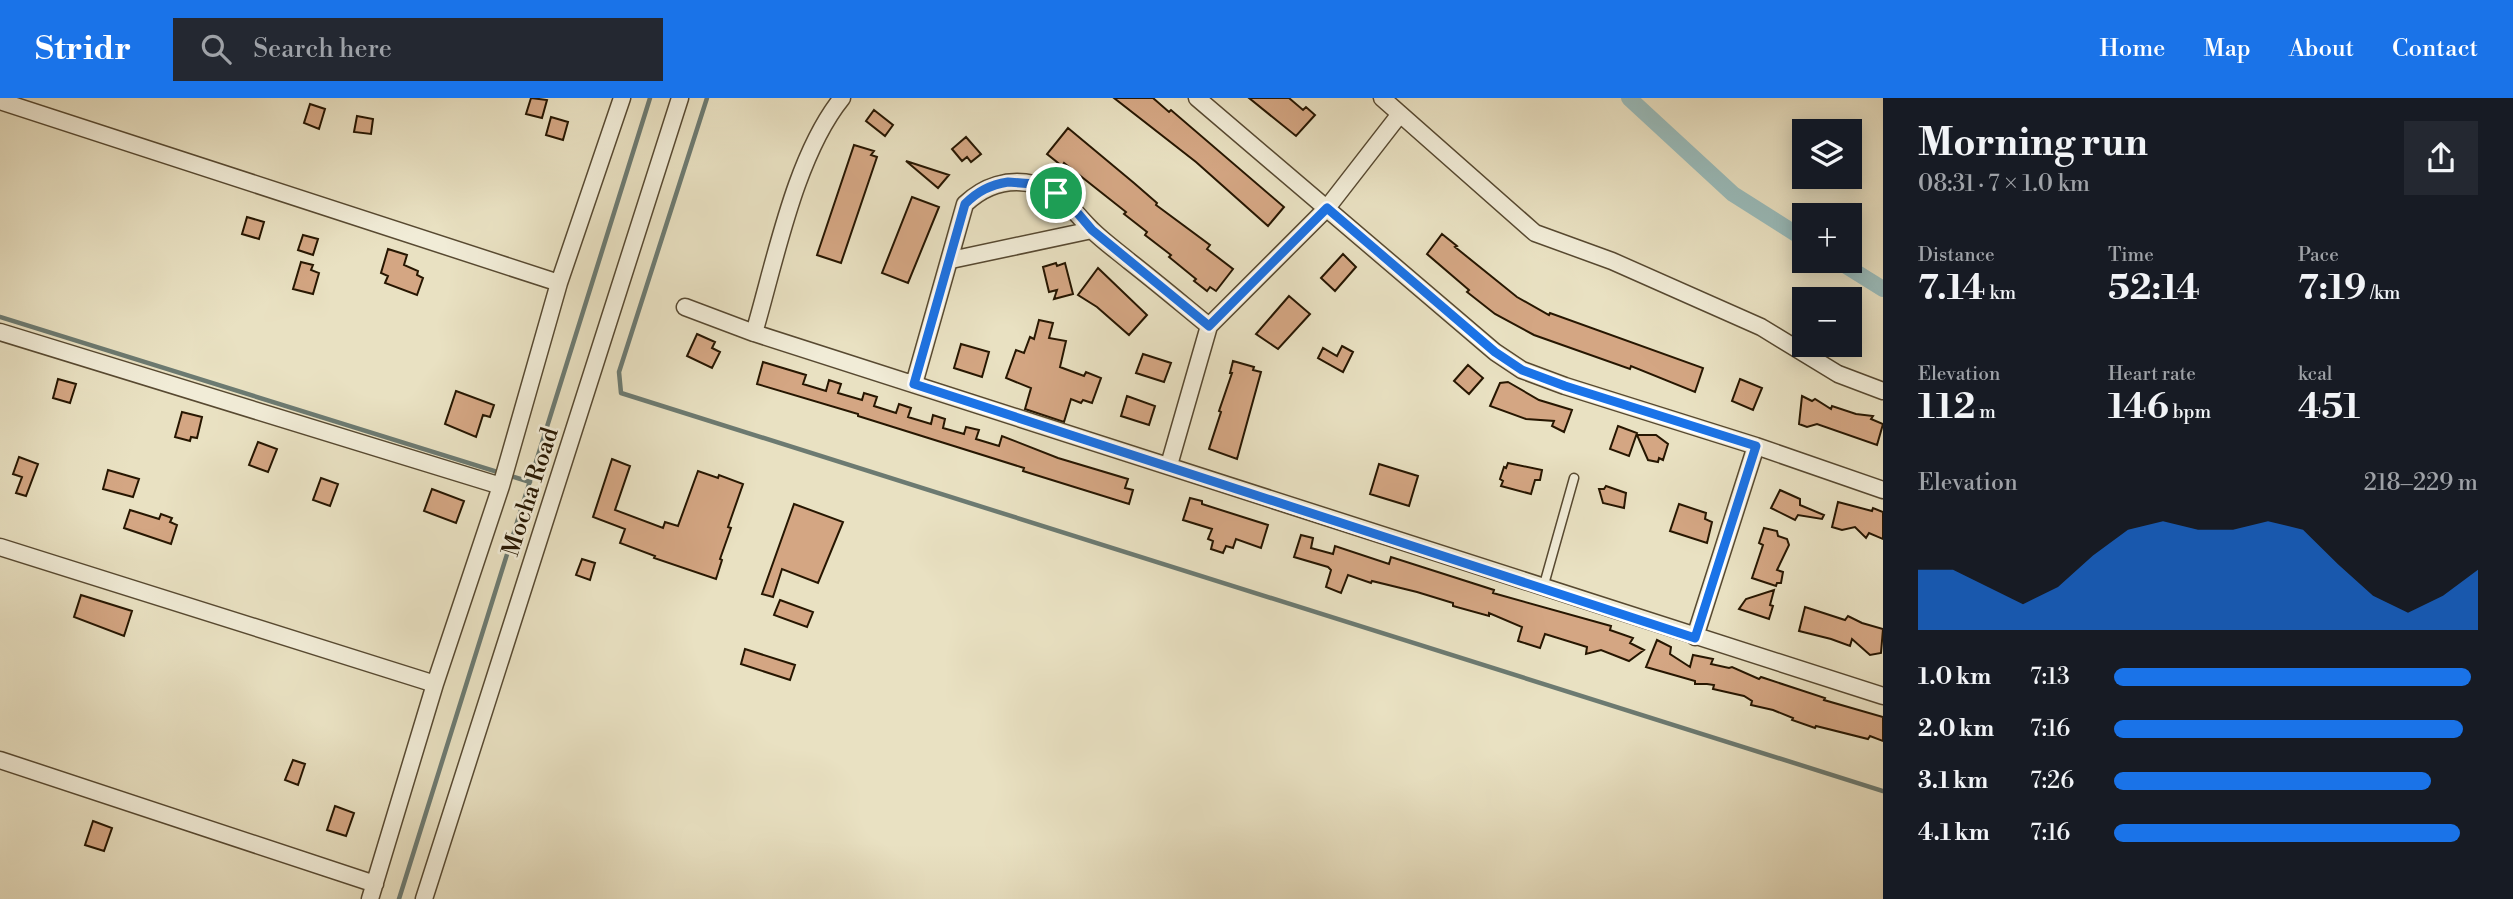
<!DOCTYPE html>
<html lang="en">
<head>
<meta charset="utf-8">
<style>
  body { margin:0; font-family:"Libre Bodoni",serif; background:#242831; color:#f1f3f6; height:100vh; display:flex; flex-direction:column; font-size:26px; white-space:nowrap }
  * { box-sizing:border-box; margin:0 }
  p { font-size:23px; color:#9ea1a6 }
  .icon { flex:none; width:38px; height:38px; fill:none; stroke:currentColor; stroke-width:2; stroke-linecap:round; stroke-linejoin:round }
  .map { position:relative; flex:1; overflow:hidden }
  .sheet { display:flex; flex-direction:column; background:#171b24; width:630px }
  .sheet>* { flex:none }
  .tools { position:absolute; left:1792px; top:21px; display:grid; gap:14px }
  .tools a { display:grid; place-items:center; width:70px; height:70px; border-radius:0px; background:#171b24; box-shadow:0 4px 18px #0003; font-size:35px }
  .pin { position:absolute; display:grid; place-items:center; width:60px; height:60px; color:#fff; margin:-30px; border:4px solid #fff; border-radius:50%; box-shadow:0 2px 7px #0007 }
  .round { display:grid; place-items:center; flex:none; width:74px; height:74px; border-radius:0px; background:#242831 }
  .head { display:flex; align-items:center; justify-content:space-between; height:119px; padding:0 35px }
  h1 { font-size:38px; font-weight:800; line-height:52px }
  .figures { display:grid; grid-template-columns:repeat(3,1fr); gap:10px; height:119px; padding:7px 35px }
  .figures div { display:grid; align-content:center }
  .figures b { font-size:35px; font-weight:800 }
  .figures small { font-size:19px; font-weight:400 }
  .figures p { font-size:19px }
  .chart { height:196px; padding:14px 35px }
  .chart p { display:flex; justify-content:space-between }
  .chart svg { width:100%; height:126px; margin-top:7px; fill:#1a73e8; opacity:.7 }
  ul { padding:0 35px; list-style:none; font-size:23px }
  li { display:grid; grid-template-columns:112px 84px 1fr; align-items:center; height:52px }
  li i { height:18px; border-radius:9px; background:#1a73e8 }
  header { display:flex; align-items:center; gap:42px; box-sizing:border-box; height:98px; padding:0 35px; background:#1a73e8; color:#fff }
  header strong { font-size:33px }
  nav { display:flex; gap:38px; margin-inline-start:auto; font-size:24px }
  .search { width:490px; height:63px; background:#242831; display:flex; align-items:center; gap:18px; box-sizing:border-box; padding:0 24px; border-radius:0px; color:#9ea1a6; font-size:26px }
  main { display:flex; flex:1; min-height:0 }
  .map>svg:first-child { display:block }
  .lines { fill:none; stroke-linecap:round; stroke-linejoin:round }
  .stream { stroke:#6c7a71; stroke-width:4.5 }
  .canal { stroke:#9abcbb; stroke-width:16 }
  .building { fill:#d4a683; stroke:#261601; stroke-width:2 }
  .lane-casing { stroke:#574931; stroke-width:11 }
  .street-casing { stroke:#574931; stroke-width:19 }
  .lane { stroke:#f1ecd7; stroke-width:8 }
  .street { stroke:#f1ecd7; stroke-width:16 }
  .route-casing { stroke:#fff; stroke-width:14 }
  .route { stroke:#1a73e8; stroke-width:9 }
  .labels { text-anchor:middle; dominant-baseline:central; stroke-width:5; stroke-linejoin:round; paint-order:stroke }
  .street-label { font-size:24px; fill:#261601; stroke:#f1ecd7 }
</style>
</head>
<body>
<header>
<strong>Stridr</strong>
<div class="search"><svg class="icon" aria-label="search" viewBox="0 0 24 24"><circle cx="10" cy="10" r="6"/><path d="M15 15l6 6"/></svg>Search here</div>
<nav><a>Home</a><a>Map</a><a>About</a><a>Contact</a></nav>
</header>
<main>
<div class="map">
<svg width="1883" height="801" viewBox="0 0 1883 801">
  <rect width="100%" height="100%" fill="#e9e1c2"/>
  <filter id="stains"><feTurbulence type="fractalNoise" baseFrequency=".00286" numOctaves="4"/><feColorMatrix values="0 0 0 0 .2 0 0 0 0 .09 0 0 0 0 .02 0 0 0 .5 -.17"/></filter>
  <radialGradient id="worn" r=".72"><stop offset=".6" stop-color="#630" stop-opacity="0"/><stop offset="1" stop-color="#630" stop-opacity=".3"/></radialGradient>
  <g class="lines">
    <path class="stream" d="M707,0l-88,274 2,21 1262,398
      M0,219l530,165
      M399,801l251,-801"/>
    <path class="canal" d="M1629,0l104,96 71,45
      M1838,163l45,28"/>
  </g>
  <path class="building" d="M531,0l16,2 -5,18 -16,-4z
    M1114,0h39l16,14 2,-2 113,97 -16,19 -72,-64z
    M1249,0h40l14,12 3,-3 9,8 -19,21z
    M310,6l15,5 -6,20 -15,-6z
    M874,12l19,15 -8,11 -19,-15z
    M357,18l16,3 -2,15 -17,-2z
    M551,19l17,5 -5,18 -17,-5z
    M1068,30l66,55 23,20 -1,2 54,40 -3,4 26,20 -17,22 -6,-4 -3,4 -13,-10 2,-2 -27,-22 2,-2 -26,-20 2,-3 -23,-18 2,-2 -62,-49 -2,3 -15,-12z
    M966,39l15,17 -10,8 -4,-5 -5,4 -10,-12z
    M854,47l20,6 -3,4 6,2 -36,106 -24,-8z
    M906,63l43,14 -11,13z
    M912,99l27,10 -31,76 -26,-10z
    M247,119l17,5 -5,17 -17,-5z
    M1442,136l15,12 -2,1 62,50 32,18 1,-2 153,55 -8,24 -64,-26 -1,3 -96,-34 -39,-21 -28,-22 2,-2 -42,-36z
    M303,137l15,4 -5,16 -15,-5z
    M388,151l19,6 -3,10 14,6 -1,4 6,3 -6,17 -32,-12 3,-7 -7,-3z
    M1343,156l13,13 -21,24 -14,-13z
    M301,164l12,3 -2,5 8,3 -6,21 -20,-5z
    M1056,165l1,3 8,-3 8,31 -19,5 3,-9 -8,2 -6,-25z
    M1098,170l49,47 -18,20 -32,-28 -19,-12z
    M1289,198l21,18 -32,35 -22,-15z
    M1039,222l14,3 -4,15 17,3 -6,26 24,9 2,-4 15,6 -9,25 -9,-3 -2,3 -10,-4 -7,23 -39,-13 6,-21 -25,-10 10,-28 8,3 6,-16 4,2z
    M697,236l18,8 -3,6 8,4 -8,16 -25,-12z
    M961,246l28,8 -7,25 -28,-9z
    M1342,248l11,6 -10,20 -25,-14 5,-10 14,8z
    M1143,256l28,9 -7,19 -28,-9z
    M1233,263l21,6 -1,3 8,2 -24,87 -28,-10 12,-37 -2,-1 13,-38h-2z
    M763,264l43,13 -3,9 23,7 3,-11 12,4 -3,9 24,7 2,-7 13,4 -3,9 22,7 3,-9 12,4 -3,9 23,7 2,-9 12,4 -2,9 21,6 2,-7 13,3 -3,9 23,7 3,-10 56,22 70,21 -3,9 8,2 -4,14 -90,-28 -16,-5 1,-3 -166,-52v-2l-101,-30z
    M1468,267l15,13 -14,16 -15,-13z
    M58,281l18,5 -6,19 -17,-5z
    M1740,281l22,9 -9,22 -21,-9z
    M1508,284l31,18 33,10 -8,22 -12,-6 2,-5 -28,-2 -36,-13 10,-23z
    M456,293l38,14 -4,12 -7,-2 -7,22 -31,-13z
    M1127,298l28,10 -6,19 -28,-9z
    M1802,298l10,5 3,-2 16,10 1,-3 24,8 17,2 -2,3 12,5 -6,21 -60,-21 -10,3 -8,-3z
    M182,314l20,5 -5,21 -6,-1 -1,4 -15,-4z
    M1618,328l19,7 -8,23 -19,-7z
    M1637,337h19l12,9 -5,16 -4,-2 -1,4 -10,-2z
    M258,344l19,7 -9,23 -19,-7z
    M19,359l19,7 -12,32 -10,-3 6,-16 -9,-3z
    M612,361l18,7 -15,44 48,18 2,-6 13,4 20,-55 20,7 1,-3 24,9 -15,43 3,1 -11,31 2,1 -6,19 -62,-21 1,-2 -35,-13 5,-14 -32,-12z
    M1508,365l34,7 -2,10h-5l-4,14 -30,-8 2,-5 -3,-2 4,-12 2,1z
    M1379,366l39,12 -9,30 -39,-12z
    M108,372l31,9 -6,18 -30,-8z
    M321,380l17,6 -8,22 -17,-6z
    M1606,388l20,7 -2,15 -21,-5 -4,-14h5z
    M432,391l32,12 -8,22 -32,-12z
    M1780,392l20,9v6l24,10 -2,4 -24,-4 -3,5 -24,-12z
    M1190,400l12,3v3l66,21 -7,23 -25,-9 -3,9 -7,-2 -3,7 -12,-4 2,-8 -5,-2 4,-10 -29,-9z
    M1838,404l34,9 1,-3 10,4v27l-14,-6 -3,5 -11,-11 -13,3 -10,-3z
    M794,406l49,18 -25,61 -36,-14 -9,28 -11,-3z
    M1679,406l27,9 -1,6 7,3 -5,21 -37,-12z
    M130,412l29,9 2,-5 11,4 -2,4 7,3 -6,19 -47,-16z
    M1764,430l13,3 1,5 9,3 2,6 -12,25 6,2 -2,11h-4l-1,3 -24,-8 11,-33 -4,-2z
    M1301,437l12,3 -2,10 22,6 2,-8 54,18 2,-7 103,33 -1,3 118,33 -1,4 23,8 -3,5 14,7 -15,11 -28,-11 -15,4 1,-7 -42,-13 -5,14 -22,-7 4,-14 -33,-14v3l-36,-10v-3l-36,-11 -45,-11 -1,2 -23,-8 -7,18 -15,-6 5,-17 -3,-3 -34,-10z
    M582,461l13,4 -5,17 -14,-5z
    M1774,492l-4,15 3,1 -4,13 -30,-10 7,-10z
    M81,497l51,16 -8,25 -50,-19z
    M780,502l33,12 -6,15 -33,-12z
    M1805,509l40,13 3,-4 14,7 21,6 -2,24 -11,2 -18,-16 -2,7 -19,-7 -32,-8z
    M1657,542l14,7 -1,7 20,13 3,-12 20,4 -2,5 18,4 3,-1 27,12 2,-2 64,21 -1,2 59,17v24l-13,-5 -2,3 -52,-13 -1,2 -23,-8 1,-2 -20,-8 -22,-5 1,-4 -8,-5 -31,-7 1,-4 -7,-1h-12v-3l-49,-14z
    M745,551l50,16 -5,15 -49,-16z
    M293,662l12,4 -7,21 -13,-5z
    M335,708l19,7 -8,23 -19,-6z
    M93,723l19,7 -8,23 -19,-6z"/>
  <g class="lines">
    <defs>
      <path id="lane" d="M1543,490l31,-110"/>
      <path id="street" d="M1197,0l298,254 27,18 43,16 191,60 127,44
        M1382,0l153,135 77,28 149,66 77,47 45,17
        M0,3l559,182
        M951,162l141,-30
        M685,209l69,26 1129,363
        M0,234l501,154
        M754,235c21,-71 41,-177 88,-235
        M914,286l51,-180c19,-18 43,-26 69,-20 27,6 39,28 58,46 11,11 25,21 37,31 27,21 53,43 80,65
        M1169,367l40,-139 118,-118 73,-94
        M0,449l435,137
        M1695,539l61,-191
        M0,662l375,124
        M370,801l65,-215 66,-198 58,-203 63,-185
        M424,801l256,-801"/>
    </defs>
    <use href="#lane" class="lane-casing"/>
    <use href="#street" class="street-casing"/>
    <use href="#lane" class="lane"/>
    <use href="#street" class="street"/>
  </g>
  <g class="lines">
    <defs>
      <path id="route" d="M1008,84l26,2 22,9 19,17 17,20 117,96 118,-118 168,144 27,18 43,16 191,60 -61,192 -781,-254 51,-180c13,-13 25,-19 43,-22z"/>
    </defs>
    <use href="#route" class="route-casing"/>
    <use href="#route" class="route"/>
  </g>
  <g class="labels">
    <g class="street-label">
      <text transform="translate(531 394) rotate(-72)">Mocha Road</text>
    </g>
  </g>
  <rect width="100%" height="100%" filter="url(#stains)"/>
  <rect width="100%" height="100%" fill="url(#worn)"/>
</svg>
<div class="tools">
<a><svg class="icon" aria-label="layers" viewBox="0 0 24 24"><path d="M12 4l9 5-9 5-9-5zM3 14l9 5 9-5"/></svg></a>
<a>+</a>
<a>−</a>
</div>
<div class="pin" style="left:1056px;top:95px;background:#1e9e55"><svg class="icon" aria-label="arrive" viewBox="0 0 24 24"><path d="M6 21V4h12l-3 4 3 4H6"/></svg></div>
</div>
<section class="sheet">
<div class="head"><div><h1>Morning run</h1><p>08:31 · 7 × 1.0 km</p></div><a class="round"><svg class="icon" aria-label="share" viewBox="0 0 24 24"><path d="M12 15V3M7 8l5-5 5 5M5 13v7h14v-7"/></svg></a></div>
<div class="figures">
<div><p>Distance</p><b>7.14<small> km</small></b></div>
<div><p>Time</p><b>52:14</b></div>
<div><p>Pace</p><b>7:19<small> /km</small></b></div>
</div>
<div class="figures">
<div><p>Elevation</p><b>112<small> m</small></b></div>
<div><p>Heart rate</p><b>146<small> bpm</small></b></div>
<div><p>kcal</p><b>451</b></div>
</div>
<div class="chart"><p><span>Elevation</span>218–229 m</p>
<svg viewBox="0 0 160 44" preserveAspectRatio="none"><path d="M0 44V23L10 23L20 29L30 35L40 29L50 18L60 9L70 6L80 9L90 9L100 6L110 9L120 21L130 32L140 38L150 32L160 23V44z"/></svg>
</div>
<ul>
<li><b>1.0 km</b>7:13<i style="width:98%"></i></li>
<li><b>2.0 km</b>7:16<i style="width:96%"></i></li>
<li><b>3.1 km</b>7:26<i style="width:87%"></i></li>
<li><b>4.1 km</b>7:16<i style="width:95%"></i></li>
</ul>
</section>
</main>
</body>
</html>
